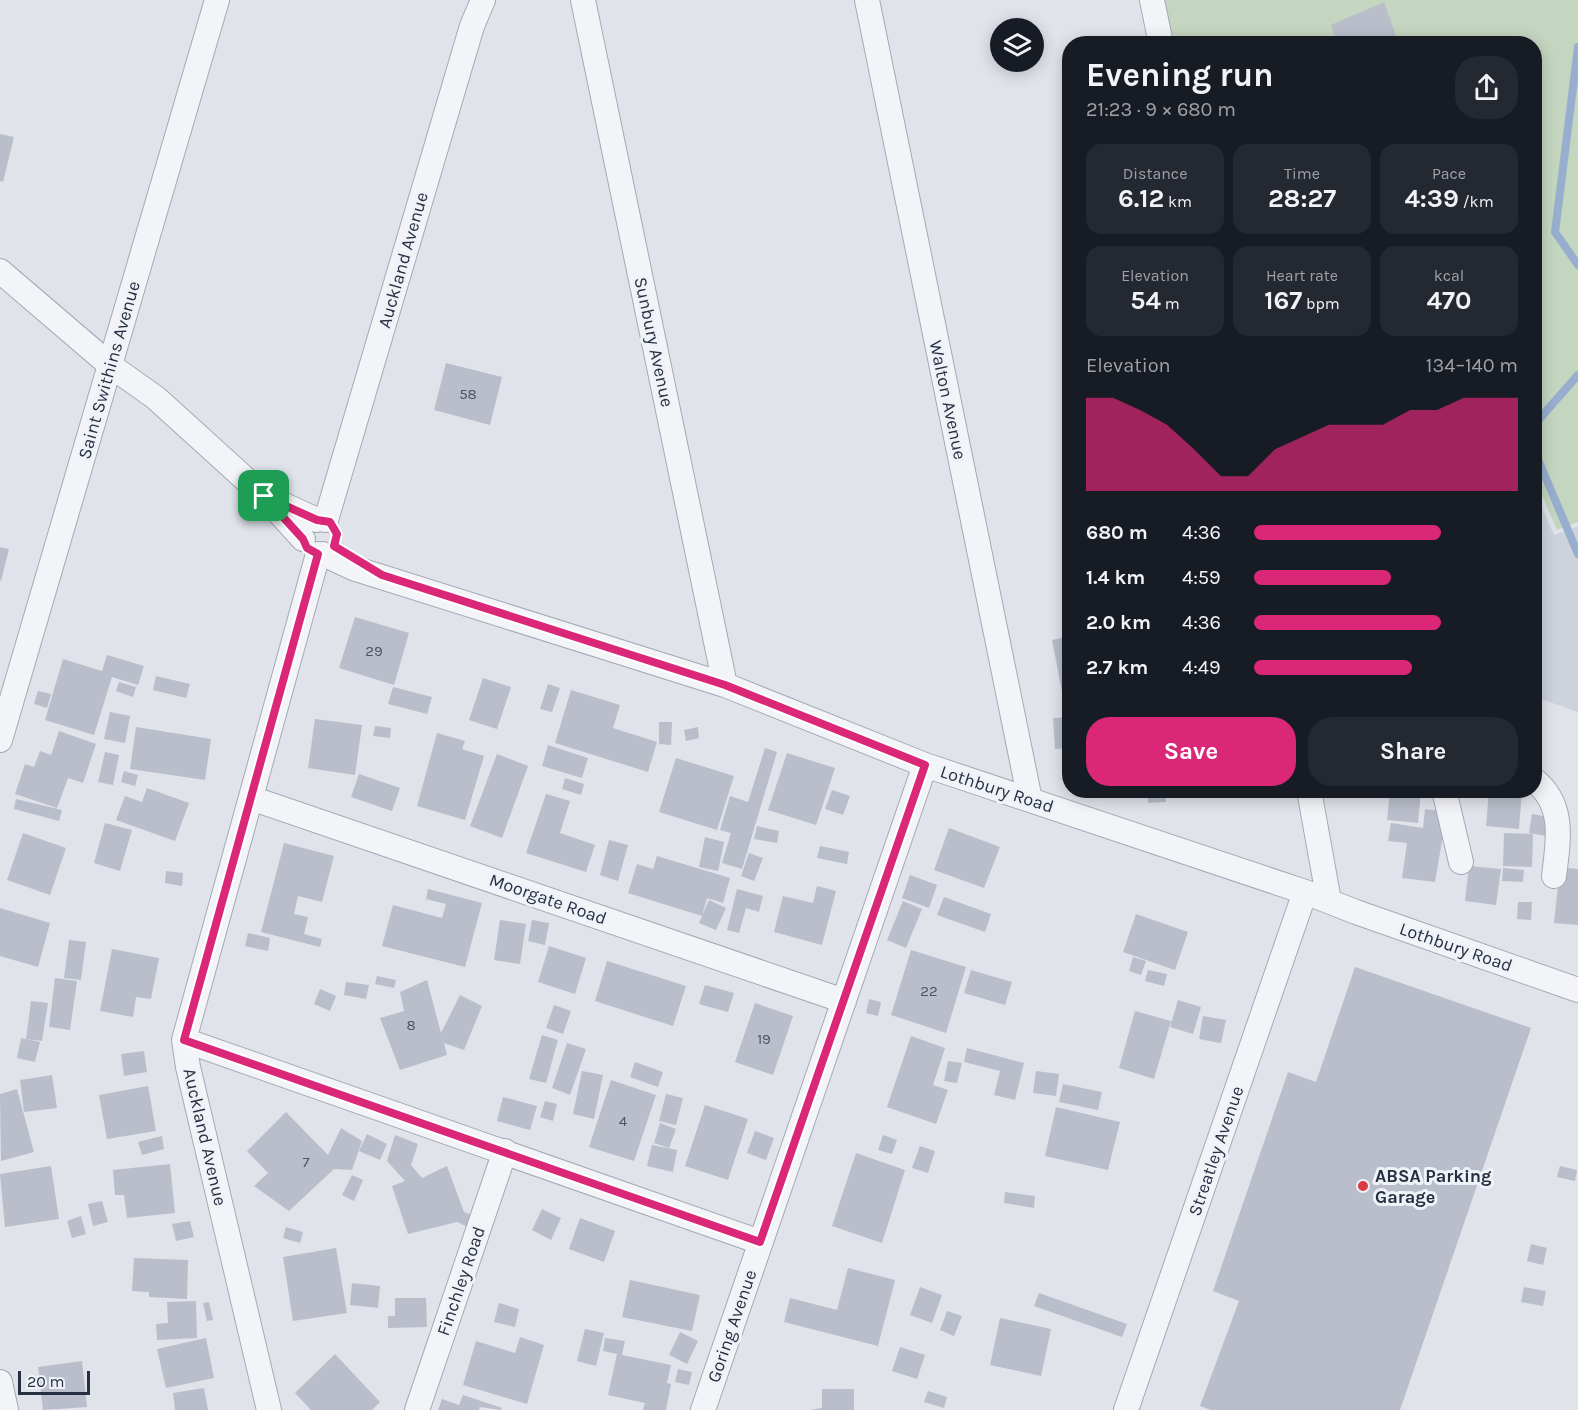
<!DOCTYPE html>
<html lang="en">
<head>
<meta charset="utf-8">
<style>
  body { margin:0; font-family:Karla,sans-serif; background:#242831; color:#f1f3f6; height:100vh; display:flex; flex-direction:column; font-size:22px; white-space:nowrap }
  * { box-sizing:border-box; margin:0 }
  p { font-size:20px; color:#9ea1a6 }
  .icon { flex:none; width:33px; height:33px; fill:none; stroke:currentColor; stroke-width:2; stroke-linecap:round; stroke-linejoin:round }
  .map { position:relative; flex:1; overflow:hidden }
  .side { position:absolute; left:1062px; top:36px; width:480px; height:762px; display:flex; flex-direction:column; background:#171b24; border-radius:24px; box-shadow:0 3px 15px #0003 }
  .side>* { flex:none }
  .tools { position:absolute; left:990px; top:18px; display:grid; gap:12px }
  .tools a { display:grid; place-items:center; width:54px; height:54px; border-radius:50%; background:#171b24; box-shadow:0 3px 15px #0003; font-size:30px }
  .scale { position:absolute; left:18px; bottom:15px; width:72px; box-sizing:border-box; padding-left:6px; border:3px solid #272f43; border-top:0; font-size:16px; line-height:21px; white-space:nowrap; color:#272f43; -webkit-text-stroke:4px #eff2f7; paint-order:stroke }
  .pin { position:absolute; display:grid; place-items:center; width:51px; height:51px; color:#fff; margin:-26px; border-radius:12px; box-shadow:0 3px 9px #0006 }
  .round { display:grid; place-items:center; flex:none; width:63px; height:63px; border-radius:24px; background:#242831 }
  .headline { display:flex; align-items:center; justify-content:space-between; height:102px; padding:0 24px }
  h1 { font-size:33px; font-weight:700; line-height:45px }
  .metrics { display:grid; grid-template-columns:repeat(3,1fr); gap:9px; height:102px; padding:6px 24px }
  .metrics div { display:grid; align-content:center; border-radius:15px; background:#242831; text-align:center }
  .metrics b { font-size:26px; font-weight:700 }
  .metrics small { font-size:16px; font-weight:400 }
  .metrics p { font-size:16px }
  .chart { height:168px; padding:12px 24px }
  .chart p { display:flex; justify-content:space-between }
  .chart svg { width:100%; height:108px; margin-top:6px; fill:#db2777; opacity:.7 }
  .action { display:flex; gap:12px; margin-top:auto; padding:12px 24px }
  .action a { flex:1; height:69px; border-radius:24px; background:#db2777; color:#fff; font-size:24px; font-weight:700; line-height:69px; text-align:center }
  .action a+a { background:#242831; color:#f1f3f6 }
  ul { padding:0 24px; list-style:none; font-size:20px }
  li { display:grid; grid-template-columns:96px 72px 1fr; align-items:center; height:45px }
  li i { height:15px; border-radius:8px; background:#db2777 }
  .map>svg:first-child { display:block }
  .built { fill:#cdd2dc }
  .green { fill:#c4d5c0 }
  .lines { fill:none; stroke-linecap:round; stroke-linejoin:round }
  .stream { stroke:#97aece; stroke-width:8 }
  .building { fill:#b9beca }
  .minor-casing { stroke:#a5a9b5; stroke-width:26 }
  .minor { stroke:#f3f4f8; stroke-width:24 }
  .route-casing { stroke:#fff; stroke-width:12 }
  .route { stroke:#db2777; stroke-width:8 }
  .poi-dot { fill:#db3945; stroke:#eff2f7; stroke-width:2 }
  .labels { text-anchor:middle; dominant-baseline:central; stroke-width:6; stroke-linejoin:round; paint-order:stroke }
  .number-label { font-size:15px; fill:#4c5365 }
  .street-label { font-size:18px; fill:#272f43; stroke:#eff2f7 }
  .poi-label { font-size:18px; font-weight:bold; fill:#272f43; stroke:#eff2f7; text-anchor:start }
</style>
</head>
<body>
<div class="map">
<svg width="1578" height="1410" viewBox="0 0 1578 1410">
  <rect width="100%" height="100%" fill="#e0e3ea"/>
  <path class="built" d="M1534,490l20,45 24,-9v186l-43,-15z"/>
  <path class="green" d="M1152,0h426v522l-21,8 -22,-51 -1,-435 -373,-1z"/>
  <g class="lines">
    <path class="stream" d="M1578,47l-23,185 23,33
      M1534,425l44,-50
      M1534,450l44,104"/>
  </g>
  <path class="building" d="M1384,2l15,42h-61l-7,-19z
    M0,134l14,3 -11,45 -3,-1z
    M446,363l56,14 -12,48 -56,-15z
    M0,547l9,2 -8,32 -1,-1z
    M355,617l54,16 -15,52 -55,-17z
    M1070,636v70l-5,1 -13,-67z
    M107,655l37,11 -6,19 -26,-8 -18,58 -49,-15 18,-61 39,12z
    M156,676l34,8 -4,14 -33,-8z
    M483,678l28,9 -14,42 -28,-9z
    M119,682l17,5 -3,10 -17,-6z
    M548,684l12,4 -8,24 -12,-3z
    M393,687l39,10 -5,17 -39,-10z
    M571,690l49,15 -7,23 44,14 -9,30 -93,-29z
    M38,691l13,3 -4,14 -13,-4z
    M110,712l20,4 -5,27 -21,-4z
    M1070,717v31l-15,1 -2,-31z
    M315,719l47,6 -7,50 -47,-7z
    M659,722h13l-1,23 -12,-1z
    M375,726l16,2 -1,10 -17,-2z
    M136,727l75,12 -6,41 -75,-11z
    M698,727l1,11 -13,3 -2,-11z
    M59,731l37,13 -13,39 -15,-5 -11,30 -42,-14 10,-30 9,3 6,-16 11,4z
    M437,733l28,8 -3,8 22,7 -19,64 -48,-14z
    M548,745l40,13 -6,20 -40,-12z
    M765,748l12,4 -35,117 -20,-6 9,-30 -11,-3 10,-34 18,6z
    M105,752l14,3 -6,30 -15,-3z
    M787,753l48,15 -19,57 -48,-15z
    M497,754l31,12 -26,72 -32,-12z
    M676,758l58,18 -17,54 -58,-18z
    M124,771l14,4 -3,11 -14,-4z
    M359,774l41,14 -8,23 -41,-14z
    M565,778l19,6 -3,11 -19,-6z
    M147,788l42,15 -14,38 -59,-21 9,-24 17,6z
    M832,790l18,6 -7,19 -18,-6z
    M1147,790h18l1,12 -18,1z
    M1195,790h56v5z
    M1390,790h31l-3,33 -31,-3z
    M1489,790h33l-3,39 -33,-3z
    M546,794l24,7 -10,32 35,12 -9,27 -60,-19z
    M16,799l46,11 -3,11 -45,-12z
    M1425,809l22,3 -12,70 -33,-4 5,-35 -19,-2 3,-18 32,5z
    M1532,814l17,3 -3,19 -17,-3z
    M105,823l27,7 -12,41 -26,-8z
    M757,826l22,5 -2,12 -23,-4z
    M949,828l51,19 -16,41 -50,-18z
    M23,833l43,15 -16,47 -43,-15z
    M1504,833l29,1 -1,33 -29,-1z
    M705,837l19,5 -6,29 -19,-4z
    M609,840l19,5 -10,36 -18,-6z
    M284,843l50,13 -12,46 -24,-6 -4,18 14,3 -4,17 18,5 -2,8 -59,-15z
    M820,846l29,6 -2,12 -30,-6z
    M749,853l14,5 -9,23 -13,-5z
    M657,856l73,22 -7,25 -16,-5 -5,18 -74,-23 9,-29 16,5z
    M1469,866l32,3 -5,36 -31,-4z
    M1560,867l18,2v56l-24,-2z
    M1503,868l21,2 -1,12 -21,-1z
    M166,871l17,2 -1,13 -17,-3z
    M910,875l27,10 -8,23 -27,-10z
    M817,886l19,5 -14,54 -48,-13 9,-36 30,7z
    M428,889l54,14 -17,64 -83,-21 11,-41 49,13 4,-14 -20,-5z
    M737,889l26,7 -4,16 -13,-4 -7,25 -12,-3z
    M944,897l47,17 -6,18 -48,-17z
    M709,900l17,8 -10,22 -17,-7z
    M903,901l19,8 -16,39 -19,-8z
    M1518,902h14l-1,18 -14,-1z
    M0,908l50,15 -12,44 -38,-11z
    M1136,914l52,18 -13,38 -52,-18z
    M500,920l26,4 -6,40 -26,-4z
    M532,920l17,3 -4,22 -17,-4z
    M248,933l22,5 -2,13 -23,-5z
    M69,940l17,2 -5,38 -17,-2z
    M549,946l37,12 -11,36 -37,-12z
    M112,949l47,9 -8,41 -15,-2 -3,20 -33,-6z
    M911,950l55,17 -20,66 -55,-18z
    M1133,957l13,4 -5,14 -12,-4z
    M607,961l79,25 -13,40 -78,-25z
    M1355,967l176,61 -131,382h-189l-11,-4 39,-105 -26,-10 75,-219 28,10z
    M971,970l41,12 -7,23 -41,-12z
    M1148,970l19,4 -3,12 -19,-5z
    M377,976l19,4 -2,8 -19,-4z
    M55,978l22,3 -7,49 -21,-3z
    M427,980l14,53 19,-38 22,11 -18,44 -20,-7 3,12 -47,15 -20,-52 24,-7 -4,-19z
    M346,982l23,3 -3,14 -22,-4z
    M705,985l29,8 -6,19 -29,-8z
    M320,989l16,7 -6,15 -16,-7z
    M869,999l12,3 -3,14 -12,-3z
    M1178,1000l23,7 -8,27 -23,-7z
    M31,1001l17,2 -6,38 -16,-2z
    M755,1003l38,13 -20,59 -38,-13z
    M554,1005l17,6 -8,23 -17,-6z
    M1135,1011l36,10 -17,58 -35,-11z
    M1203,1016l23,4 -5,23 -22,-4z
    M542,1035l16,5 -12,43 -17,-4z
    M911,1036l34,12 -12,37 15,5 -12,34 -49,-17z
    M21,1038l19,4 -5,20 -18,-4z
    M567,1043l19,6 -16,46 -18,-7z
    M967,1048l57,15 -9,37 -21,-5 6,-24 -36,-9z
    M144,1051l3,21 -23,4 -3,-22z
    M948,1061l14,2 -5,20 -13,-2z
    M635,1062l28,10 -5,15 -28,-10z
    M582,1071l21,4 -9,44 -21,-5z
    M1036,1071l23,3 -3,22 -23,-3z
    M52,1075l5,33 -33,4 -4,-32z
    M611,1080l45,15 -22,66 -45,-14z
    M1063,1084l39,8 -4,18 -39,-8z
    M148,1086l8,45 -49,8 -8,-44z
    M17,1089l17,63 -33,9 -1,-67z
    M666,1094l17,4 -7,27 -17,-4z
    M503,1097l34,9 -7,24 -33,-9z
    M545,1101l12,3 -4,17 -13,-4z
    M705,1105l43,14 -20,61 -43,-14z
    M1056,1107l64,15 -12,48 -63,-14z
    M286,1112l42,43 13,-27 21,13 -10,29 -18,-1 -45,42 -35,-25 14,-13 -21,-22z
    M660,1123l16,6 -7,19 -15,-5z
    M755,1131l19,7 -8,22 -19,-7z
    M367,1134l20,10 -7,16 -21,-9z
    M395,1135l23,9 -7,21 11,13 25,-12 17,46 8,3 -4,12 -11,-5 -49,12 -16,-48 13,-5 -18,-20z
    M883,1135l14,5 -5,14 -14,-4z
    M162,1136l2,13 -22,6 -4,-13z
    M652,1145l25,5 -4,22 -26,-6z
    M920,1146l15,5 -7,22 -16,-5z
    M856,1153l49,17 -23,73 -50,-17z
    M170,1164l5,49 -48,5 -3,-23h-9l-2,-25z
    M51,1166l8,53 -54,8 -5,-53z
    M1560,1166l17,4 -2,11 -18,-4z
    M352,1175l11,5 -9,21 -12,-6z
    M1005,1192l30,4 -1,12 -30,-5z
    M102,1201l6,21 -15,4 -5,-22z
    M542,1209l19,9 -10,22 -19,-10z
    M81,1216l5,18 -14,4 -5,-17z
    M580,1218l35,13 -11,31 -35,-13z
    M190,1221l4,16 -18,4 -4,-17z
    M286,1227l17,5 -3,11 -17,-5z
    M1531,1244l16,4 -4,17 -16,-4z
    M336,1248l11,65 -54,8 -10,-64z
    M134,1258l54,2 -1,39 -38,-2v-5l-17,-1z
    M848,1268l47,12 -17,66 -94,-24 6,-24 47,12z
    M630,1280l70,15 -8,36 -70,-14z
    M352,1283l28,3 -2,22 -28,-3z
    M920,1287l22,8 -10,28 -22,-8z
    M1524,1287l22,4 -3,15 -22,-4z
    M1039,1293l88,31 -5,13 -88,-31z
    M395,1298h31l1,29 -39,1v-12h7z
    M196,1301l1,37 -40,2 -1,-16 12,-1 -1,-21z
    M209,1302l4,18 -6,1 -4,-18z
    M499,1303l20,6 -4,18 -21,-5z
    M947,1311l15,5 -8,20 -14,-6z
    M1000,1318l51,11 -10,47 -51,-11z
    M585,1329l19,4 -8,33 -19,-5z
    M680,1332l18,9 -11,23 -18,-9z
    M520,1337l24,8 -17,59 -64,-19 13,-44 39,12z
    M206,1338l8,40 -48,10 -9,-39z
    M605,1338l20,3 -3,14 49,10 -4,18 4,1 -5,26h-23l2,-7 -37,-8 9,-41 -14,-3z
    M900,1347l25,8 -8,24 -25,-8z
    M335,1354l45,48 -8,8h-61l-16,-17z
    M82,1361l5,46 -44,3 -5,-43z
    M678,1369l14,3 -3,13 -14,-3z
    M204,1388l4,22h-33l-2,-17z
    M822,1389h32v21h-44l12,-2z
    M928,1391l19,6 -3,11 -20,-6z
    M463,1395l39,13 -1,2 -21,-3 -1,3h-41l4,-11 17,6z"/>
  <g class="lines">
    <defs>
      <path id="minor" d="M583,0l142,685
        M867,0l163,800
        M1152,0l9,44
        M0,271l111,95 45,32 108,98 39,43
        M271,499l46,21
        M326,520l146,-494 11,-26
        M323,554l30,14 372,117 200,80 380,127 51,20 222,78
        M0,740l217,-740
        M1534,780c32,25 24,62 20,96
        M1309,790l20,111
        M1444,790l17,72
        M251,798l593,203
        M184,1040l576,202
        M0,1382l6,28
        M269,1410l-81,-343 -4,-27 134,-486
        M417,1410l88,-259
        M703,1410l222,-645
        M1126,1410l179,-518"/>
    </defs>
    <use href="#minor" class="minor-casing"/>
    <use href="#minor" class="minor"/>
  </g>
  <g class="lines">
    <defs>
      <path id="route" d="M264,496l53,24 13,2 7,12 -3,12 48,29 343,110 200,80 -165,477 -576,-202 134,-486 -11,-6 -4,-9z"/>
    </defs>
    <use href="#route" class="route-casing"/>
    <use href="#route" class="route"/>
  </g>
  <circle class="poi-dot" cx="1363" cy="1186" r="6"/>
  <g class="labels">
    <g class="number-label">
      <text x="468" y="394">58</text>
      <text x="374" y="651">29</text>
      <text x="929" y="991">22</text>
      <text x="411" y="1025">8</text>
      <text x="764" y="1039">19</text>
      <text x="623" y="1121">4</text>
      <text x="306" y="1162">7</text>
    </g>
    <g class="street-label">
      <text transform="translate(403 260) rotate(-74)">Auckland Avenue</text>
      <text transform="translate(654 342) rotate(78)">Sunbury Avenue</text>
      <text transform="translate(109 370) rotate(-74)">Saint Swithins Avenue</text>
      <text transform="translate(948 400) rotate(78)">Walton Avenue</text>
      <text transform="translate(997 789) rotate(18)">Lothbury Road</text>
      <text transform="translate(548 899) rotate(19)">Moorgate Road</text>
      <text transform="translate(1456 947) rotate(19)">Lothbury Road</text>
      <text transform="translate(205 1137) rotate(77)">Auckland Avenue</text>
      <text transform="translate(1216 1151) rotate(-71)">Streatley Avenue</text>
      <text transform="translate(461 1281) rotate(-71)">Finchley Road</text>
      <text transform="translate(732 1326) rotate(-71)">Goring Avenue</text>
    </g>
    <g class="poi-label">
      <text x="1375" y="1176">ABSA Parking<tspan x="1375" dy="21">Garage</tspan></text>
    </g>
  </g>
</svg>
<div class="tools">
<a><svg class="icon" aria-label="layers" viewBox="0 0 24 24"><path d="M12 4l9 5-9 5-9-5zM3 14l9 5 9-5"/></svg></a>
</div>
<div class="scale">20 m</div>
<div class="pin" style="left:264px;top:496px;background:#1e9e55"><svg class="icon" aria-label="arrive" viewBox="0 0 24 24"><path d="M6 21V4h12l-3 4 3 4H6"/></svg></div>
<section class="side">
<div class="headline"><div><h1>Evening run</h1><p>21:23 · 9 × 680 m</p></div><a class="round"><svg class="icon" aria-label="share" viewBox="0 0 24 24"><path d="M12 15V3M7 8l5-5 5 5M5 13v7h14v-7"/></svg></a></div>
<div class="metrics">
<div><p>Distance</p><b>6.12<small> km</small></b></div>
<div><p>Time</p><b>28:27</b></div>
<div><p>Pace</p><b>4:39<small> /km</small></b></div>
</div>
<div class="metrics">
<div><p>Elevation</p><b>54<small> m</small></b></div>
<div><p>Heart rate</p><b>167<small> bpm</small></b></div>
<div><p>kcal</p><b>470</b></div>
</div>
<div class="chart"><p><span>Elevation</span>134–140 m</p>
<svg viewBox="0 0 160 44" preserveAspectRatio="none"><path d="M0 44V6L10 6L20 11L30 17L40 27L50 38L60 38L70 27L80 22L90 17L100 17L110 17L120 11L130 11L140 6L150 6L160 6V44z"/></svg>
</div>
<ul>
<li><b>680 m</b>4:36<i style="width:71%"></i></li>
<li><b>1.4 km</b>4:59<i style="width:52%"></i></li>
<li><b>2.0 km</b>4:36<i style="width:71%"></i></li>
<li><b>2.7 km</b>4:49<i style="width:60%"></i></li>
</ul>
<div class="action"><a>Save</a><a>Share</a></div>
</section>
</div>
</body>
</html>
